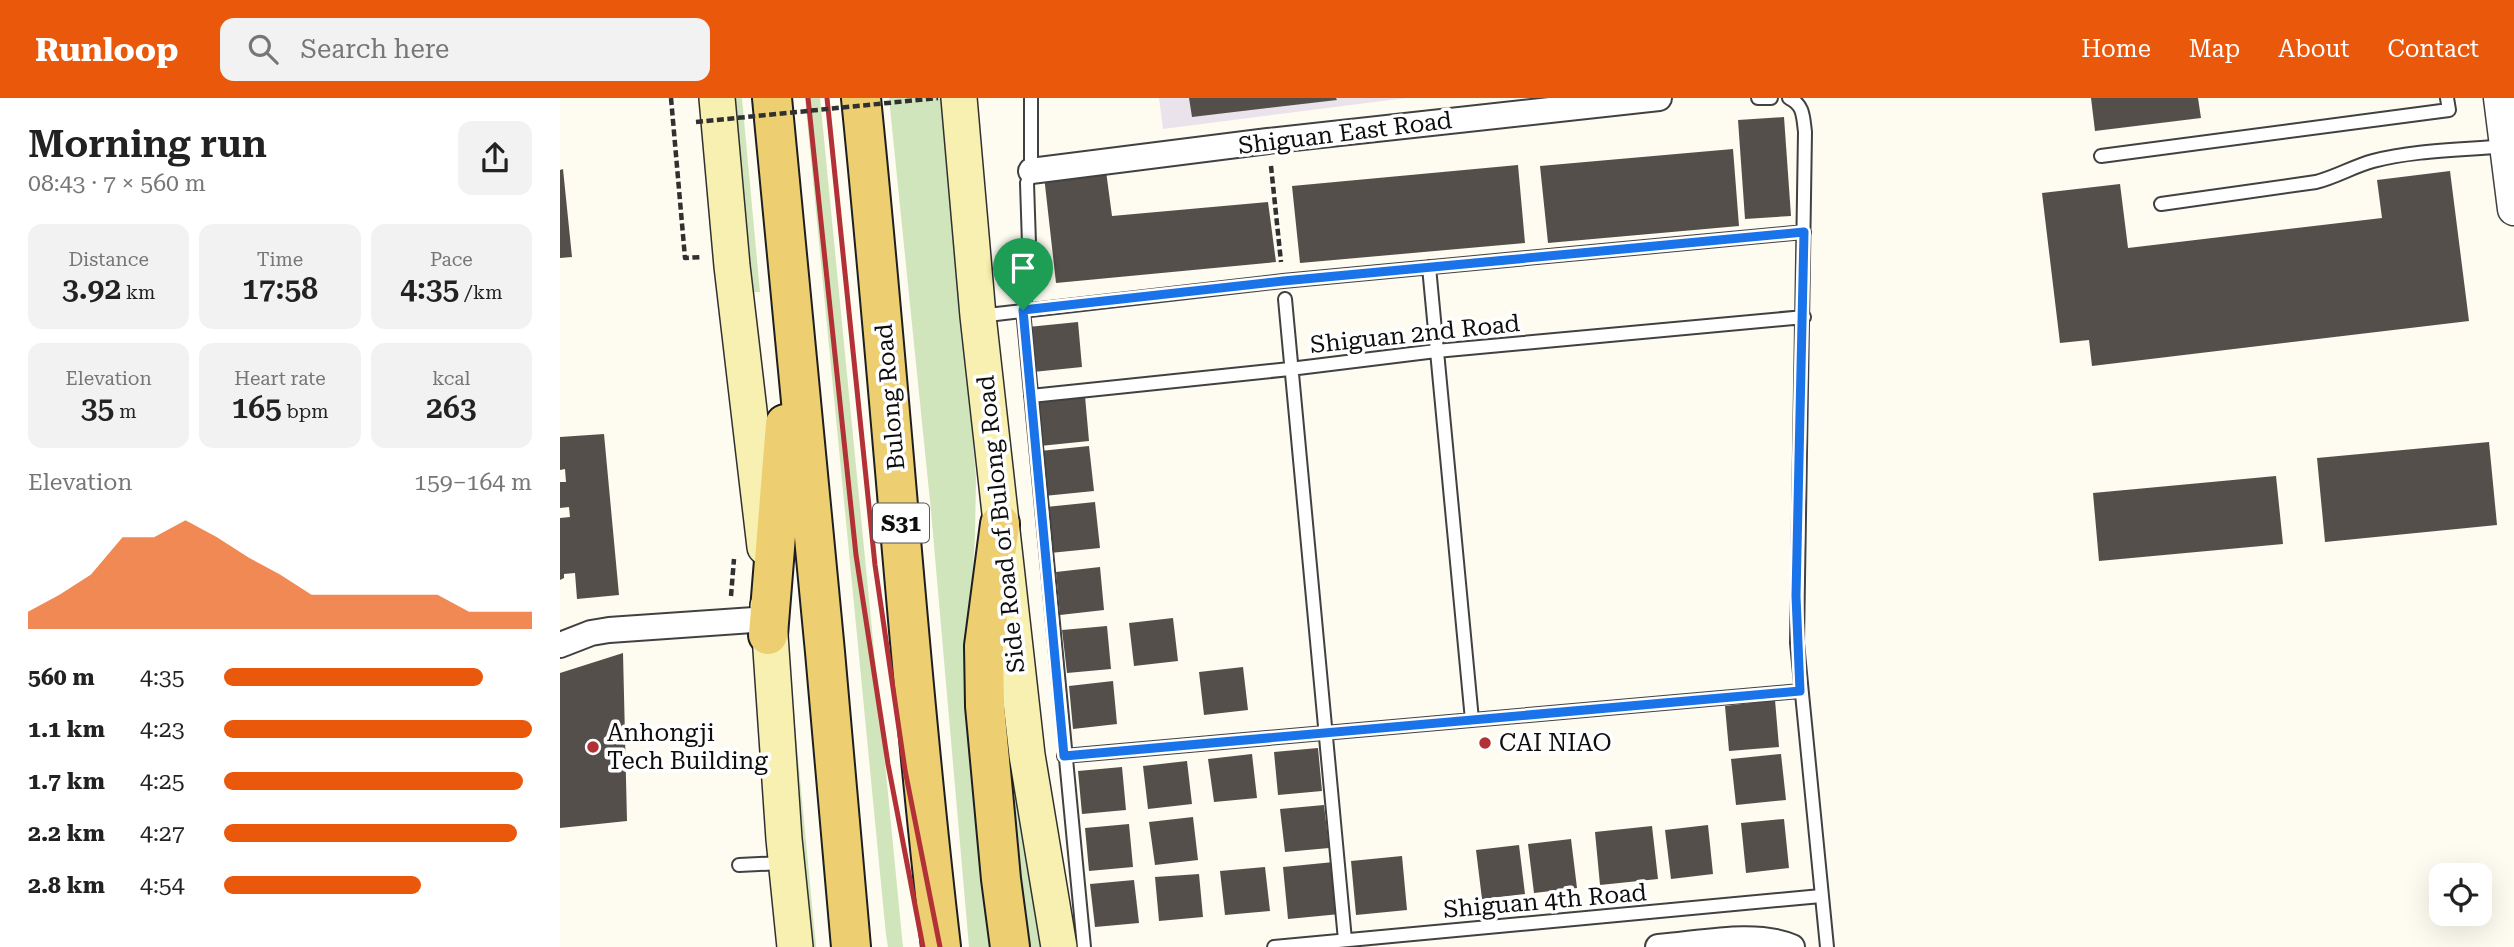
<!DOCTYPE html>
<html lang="en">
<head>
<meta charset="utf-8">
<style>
  body { margin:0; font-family:"Roboto Serif",serif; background:#f2f2f2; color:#222; height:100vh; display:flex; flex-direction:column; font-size:26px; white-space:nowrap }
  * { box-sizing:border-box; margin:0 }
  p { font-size:23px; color:#767676 }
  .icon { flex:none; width:38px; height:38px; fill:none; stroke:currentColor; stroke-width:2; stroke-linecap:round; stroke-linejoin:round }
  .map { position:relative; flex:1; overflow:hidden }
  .drawer { display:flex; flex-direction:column; background:#fff; width:560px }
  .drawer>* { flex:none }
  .tools { position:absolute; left:1869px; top:765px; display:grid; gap:14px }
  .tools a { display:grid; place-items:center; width:63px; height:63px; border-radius:14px; background:#fff; box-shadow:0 7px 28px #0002; font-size:35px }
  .pin { position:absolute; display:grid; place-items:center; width:60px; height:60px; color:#fff; margin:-72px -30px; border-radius:50% 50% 50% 0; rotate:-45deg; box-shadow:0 0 7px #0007 }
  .pin .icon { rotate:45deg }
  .round { display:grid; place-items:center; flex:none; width:74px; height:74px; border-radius:14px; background:#f2f2f2 }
  .summary { display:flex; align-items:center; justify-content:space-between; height:119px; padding:0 28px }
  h1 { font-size:38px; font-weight:600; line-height:52px }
  .stats { display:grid; grid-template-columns:repeat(3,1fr); gap:10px; height:119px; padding:7px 28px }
  .stats div { display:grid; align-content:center; border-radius:14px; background:#f2f2f2; text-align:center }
  .stats b { font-size:30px; font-weight:600 }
  .stats small { font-size:19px; font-weight:400 }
  .stats p { font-size:19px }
  .chart { height:196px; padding:14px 28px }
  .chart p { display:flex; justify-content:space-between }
  .chart svg { width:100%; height:126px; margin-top:7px; fill:#ea580c; opacity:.7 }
  ul { padding:0 28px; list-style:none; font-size:23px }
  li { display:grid; grid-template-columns:112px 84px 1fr; align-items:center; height:52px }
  li i { height:18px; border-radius:9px; background:#ea580c }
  header { display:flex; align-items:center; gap:42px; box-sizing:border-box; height:98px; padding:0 35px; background:#ea580c; color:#fff }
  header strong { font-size:33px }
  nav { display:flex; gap:38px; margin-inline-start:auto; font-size:24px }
  .search { width:490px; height:63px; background:#f2f2f2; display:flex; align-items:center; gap:18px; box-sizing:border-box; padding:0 24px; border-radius:14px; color:#767676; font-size:26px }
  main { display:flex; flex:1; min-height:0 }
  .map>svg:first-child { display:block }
  .industrial { fill:#ebe3ec }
  .green { fill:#d1e5bc }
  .building { fill:#554f4b }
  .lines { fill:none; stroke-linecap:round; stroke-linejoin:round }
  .service-casing { stroke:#414141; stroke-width:16 }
  .minor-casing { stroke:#414141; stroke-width:28 }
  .tertiary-casing { stroke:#414141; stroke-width:35 }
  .secondary-casing { stroke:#303030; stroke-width:38 }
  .primary-casing { stroke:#1f1f1f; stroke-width:42 }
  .path { stroke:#303030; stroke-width:4.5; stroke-dasharray:7 3.5; stroke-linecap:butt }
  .service { stroke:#fff; stroke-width:12 }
  .minor { stroke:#fff; stroke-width:24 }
  .tertiary { stroke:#fff; stroke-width:32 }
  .secondary { stroke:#f8f0b0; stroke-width:35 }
  .primary { stroke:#edcf71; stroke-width:38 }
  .rail { stroke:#b23137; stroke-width:5 }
  .path-bridge { stroke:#303030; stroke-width:4.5; stroke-dasharray:7 3.5; stroke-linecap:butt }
  .route-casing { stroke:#fff; stroke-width:14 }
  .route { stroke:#1a73e8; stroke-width:9 }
  .poi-dot { fill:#b23137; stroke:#fff; stroke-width:2.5 }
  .labels { text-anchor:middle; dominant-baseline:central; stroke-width:7; stroke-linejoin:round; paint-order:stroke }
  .shield { fill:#fff; stroke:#565656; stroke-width:2 }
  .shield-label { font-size:23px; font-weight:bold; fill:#0e0e0e }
  .street-label { font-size:24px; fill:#0e0e0e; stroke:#fff }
  .poi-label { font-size:24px; fill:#0e0e0e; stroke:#fff; text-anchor:start }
</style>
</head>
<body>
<header>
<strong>Runloop</strong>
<div class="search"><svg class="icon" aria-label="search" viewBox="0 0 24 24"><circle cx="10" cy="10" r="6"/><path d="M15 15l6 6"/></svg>Search here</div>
<nav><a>Home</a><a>Map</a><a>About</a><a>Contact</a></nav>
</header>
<main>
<section class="drawer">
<div class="summary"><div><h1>Morning run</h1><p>08:43 · 7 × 560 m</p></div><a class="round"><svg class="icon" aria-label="share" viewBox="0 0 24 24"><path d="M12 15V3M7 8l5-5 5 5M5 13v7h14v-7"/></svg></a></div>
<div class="stats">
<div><p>Distance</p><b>3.92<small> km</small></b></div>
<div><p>Time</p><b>17:58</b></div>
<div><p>Pace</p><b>4:35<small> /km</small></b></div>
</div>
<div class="stats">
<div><p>Elevation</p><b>35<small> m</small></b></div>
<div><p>Heart rate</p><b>165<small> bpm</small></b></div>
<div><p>kcal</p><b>263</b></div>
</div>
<div class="chart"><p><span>Elevation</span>159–164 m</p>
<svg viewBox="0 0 160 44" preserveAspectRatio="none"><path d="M0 44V38L10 32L20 25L30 12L40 12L50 6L60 12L70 19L80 25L90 32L100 32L110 32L120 32L130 32L140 38L150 38L160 38V44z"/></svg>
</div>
<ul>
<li><b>560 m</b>4:35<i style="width:84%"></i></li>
<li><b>1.1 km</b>4:23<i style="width:100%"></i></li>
<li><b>1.7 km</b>4:25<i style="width:97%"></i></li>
<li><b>2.2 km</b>4:27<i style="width:95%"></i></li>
<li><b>2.8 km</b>4:54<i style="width:64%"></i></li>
</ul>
</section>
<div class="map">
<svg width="1954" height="849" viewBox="0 0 1954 849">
  <rect width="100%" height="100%" fill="#fefbf0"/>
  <path class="industrial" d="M599,0h247l-243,31z"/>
  <path class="green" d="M172,0h10l18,194h-10z
    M245,0h15l83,849h-15l-2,-12z
    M329,0h52l9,73 26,307 -1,59 -10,152 34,258h-30l-38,-436z
    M230,576l26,273h-6z
    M445,617l42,232h-27z"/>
  <path class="building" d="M629,0h147l1,2 -145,17z
    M1531,0h107l3,20 -106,13z
    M1224,19l7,99 -46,3 -7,-99z
    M1173,51l6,77 -191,17 -8,-77z
    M958,67l7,78 -225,20 -8,-77z
    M3,71l9,88 -12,1v-88z
    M546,73l6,45 156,-14 8,60 -220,21 -12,-107z
    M1890,73l19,150 -377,45 -3,-26 -29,3 -18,-150 78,-9 8,64 254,-30 -5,-38z
    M518,224l4,45 -49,5 -5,-45z
    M525,298l4,45 -49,5 -5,-45z
    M44,336l15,161 -42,4 -2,-26 -11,1v4l-4,2v-62l10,-1 -1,-10 -9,1v-26h6l-1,-13 -5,1v-33z
    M1929,344l8,83 -172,17 -8,-84z
    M529,348l5,45 -50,5 -4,-45z
    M1716,378l7,68 -184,17 -6,-68z
    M535,404l5,46 -50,5 -4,-46z
    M540,469l4,43 -44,5 -4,-43z
    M613,520l5,43 -44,5 -5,-43z
    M547,528l4,43 -44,4 -5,-43z
    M63,555l4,168 -67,7v-155z
    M683,569l5,43 -44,5 -5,-43z
    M553,583l4,43 -44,5 -4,-43z
    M1215,602l4,47 -50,4 -4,-45z
    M758,650l4,43 -44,4 -4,-43z
    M692,656l5,44 -43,4 -6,-43z
    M1221,656l5,46 -50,5 -5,-46z
    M627,663l5,43 -44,5 -5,-43z
    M562,669l4,43 -44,4 -4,-43z
    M764,707l5,43 -44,4 -5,-43z
    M633,719l5,43 -43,5 -6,-43z
    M1224,721l5,49 -43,5 -5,-50z
    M569,726l4,43 -44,4 -4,-43z
    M1148,727l5,49 -42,5 -6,-49z
    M1092,728l6,53 -58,6 -5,-53z
    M1011,741l6,49 -43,5 -6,-49z
    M959,747l6,49 -43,5 -6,-49z
    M842,758l5,54 -51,5 -5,-54z
    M774,764l6,52 -52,5 -5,-52z
    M705,769l5,44 -45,4 -5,-44z
    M639,776l4,43 -44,4 -4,-44z
    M574,782l5,43 -44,4 -5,-43z"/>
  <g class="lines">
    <defs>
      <path id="service" d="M471,0v73l-4,12 3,91 -7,36 61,637
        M1198,0h13
        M1229,0c15,7 14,19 16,34l-8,511 30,304
        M1541,58l348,-46 -2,-12
        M1601,106l155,-22c20,-5 38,-16 57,-21 41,-11 90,-11 133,-15
        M869,169l43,453
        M725,201l60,641
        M419,218l304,-35 521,-49
        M471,298l259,-27 146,-18 368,-34
        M504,658l736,-65
        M179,767l43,-2
        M714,849l547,-51"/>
      <path id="minor" d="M471,73l237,-30 391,-43
        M0,547l31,-12 18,-3 159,-11
        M1098,849c41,-3 97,-16 134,0"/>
      <path id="tertiary" d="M1940,0l14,111"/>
      <path id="secondary" d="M157,0l15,168 33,281
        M399,0l19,218 49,439 32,192
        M208,508l16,233 11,108"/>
      <path id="primary" d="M212,0l53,554 26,295
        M301,0c29,283 47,567 80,849
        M440,426l-16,122 1,60 16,173 9,68
        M208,537l17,-211"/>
    </defs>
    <use href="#service" class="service-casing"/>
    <use href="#minor" class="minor-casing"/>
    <use href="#tertiary" class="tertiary-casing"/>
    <use href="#secondary" class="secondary-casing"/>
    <use href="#primary" class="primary-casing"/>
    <path class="path" d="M111,0l14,160 17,-1
      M711,68l10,96
      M171,498l3,-37"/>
    <use href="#service" class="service"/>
    <use href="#minor" class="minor"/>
    <use href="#tertiary" class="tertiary"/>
    <use href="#secondary" class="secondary"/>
    <use href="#primary" class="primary"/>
    <path class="rail" d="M248,0l48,457 32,209 35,183
      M267,0l48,467 30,205 35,177"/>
    <path class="path-bridge" d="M136,24l242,-24"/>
  </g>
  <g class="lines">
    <defs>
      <path id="route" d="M1244,134l-8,364 4,95 -736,65 -41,-446 260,-29z"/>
    </defs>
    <use href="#route" class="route-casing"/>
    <use href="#route" class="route"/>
  </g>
  <g class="poi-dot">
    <circle cx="925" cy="645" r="7"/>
    <circle cx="33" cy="649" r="7"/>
  </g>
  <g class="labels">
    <rect class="shield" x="313" y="405.5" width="56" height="39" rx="5"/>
    <g class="shield-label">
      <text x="341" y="425">S31</text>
    </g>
    <g class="street-label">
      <text transform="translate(785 35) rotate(-7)">Shiguan East Road</text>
      <text transform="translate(855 236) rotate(-6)">Shiguan 2nd Road</text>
      <text transform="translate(330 299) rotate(-95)">Bulong Road</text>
      <text transform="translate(441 426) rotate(-96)">Side Road of Bulong Road</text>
      <text transform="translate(985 803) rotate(-5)">Shiguan 4th Road</text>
    </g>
    <g class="poi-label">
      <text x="47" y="635">Anhongji<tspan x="47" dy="28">Tech Building</tspan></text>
      <text x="939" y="645">CAI NIAO</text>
    </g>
  </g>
</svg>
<div class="tools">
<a><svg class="icon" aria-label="locate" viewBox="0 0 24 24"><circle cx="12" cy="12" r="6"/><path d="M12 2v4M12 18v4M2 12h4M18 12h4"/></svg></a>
</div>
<div class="pin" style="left:463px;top:212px;background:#1e9e55"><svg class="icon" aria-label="arrive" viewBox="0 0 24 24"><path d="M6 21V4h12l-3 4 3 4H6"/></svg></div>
</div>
</main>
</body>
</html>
